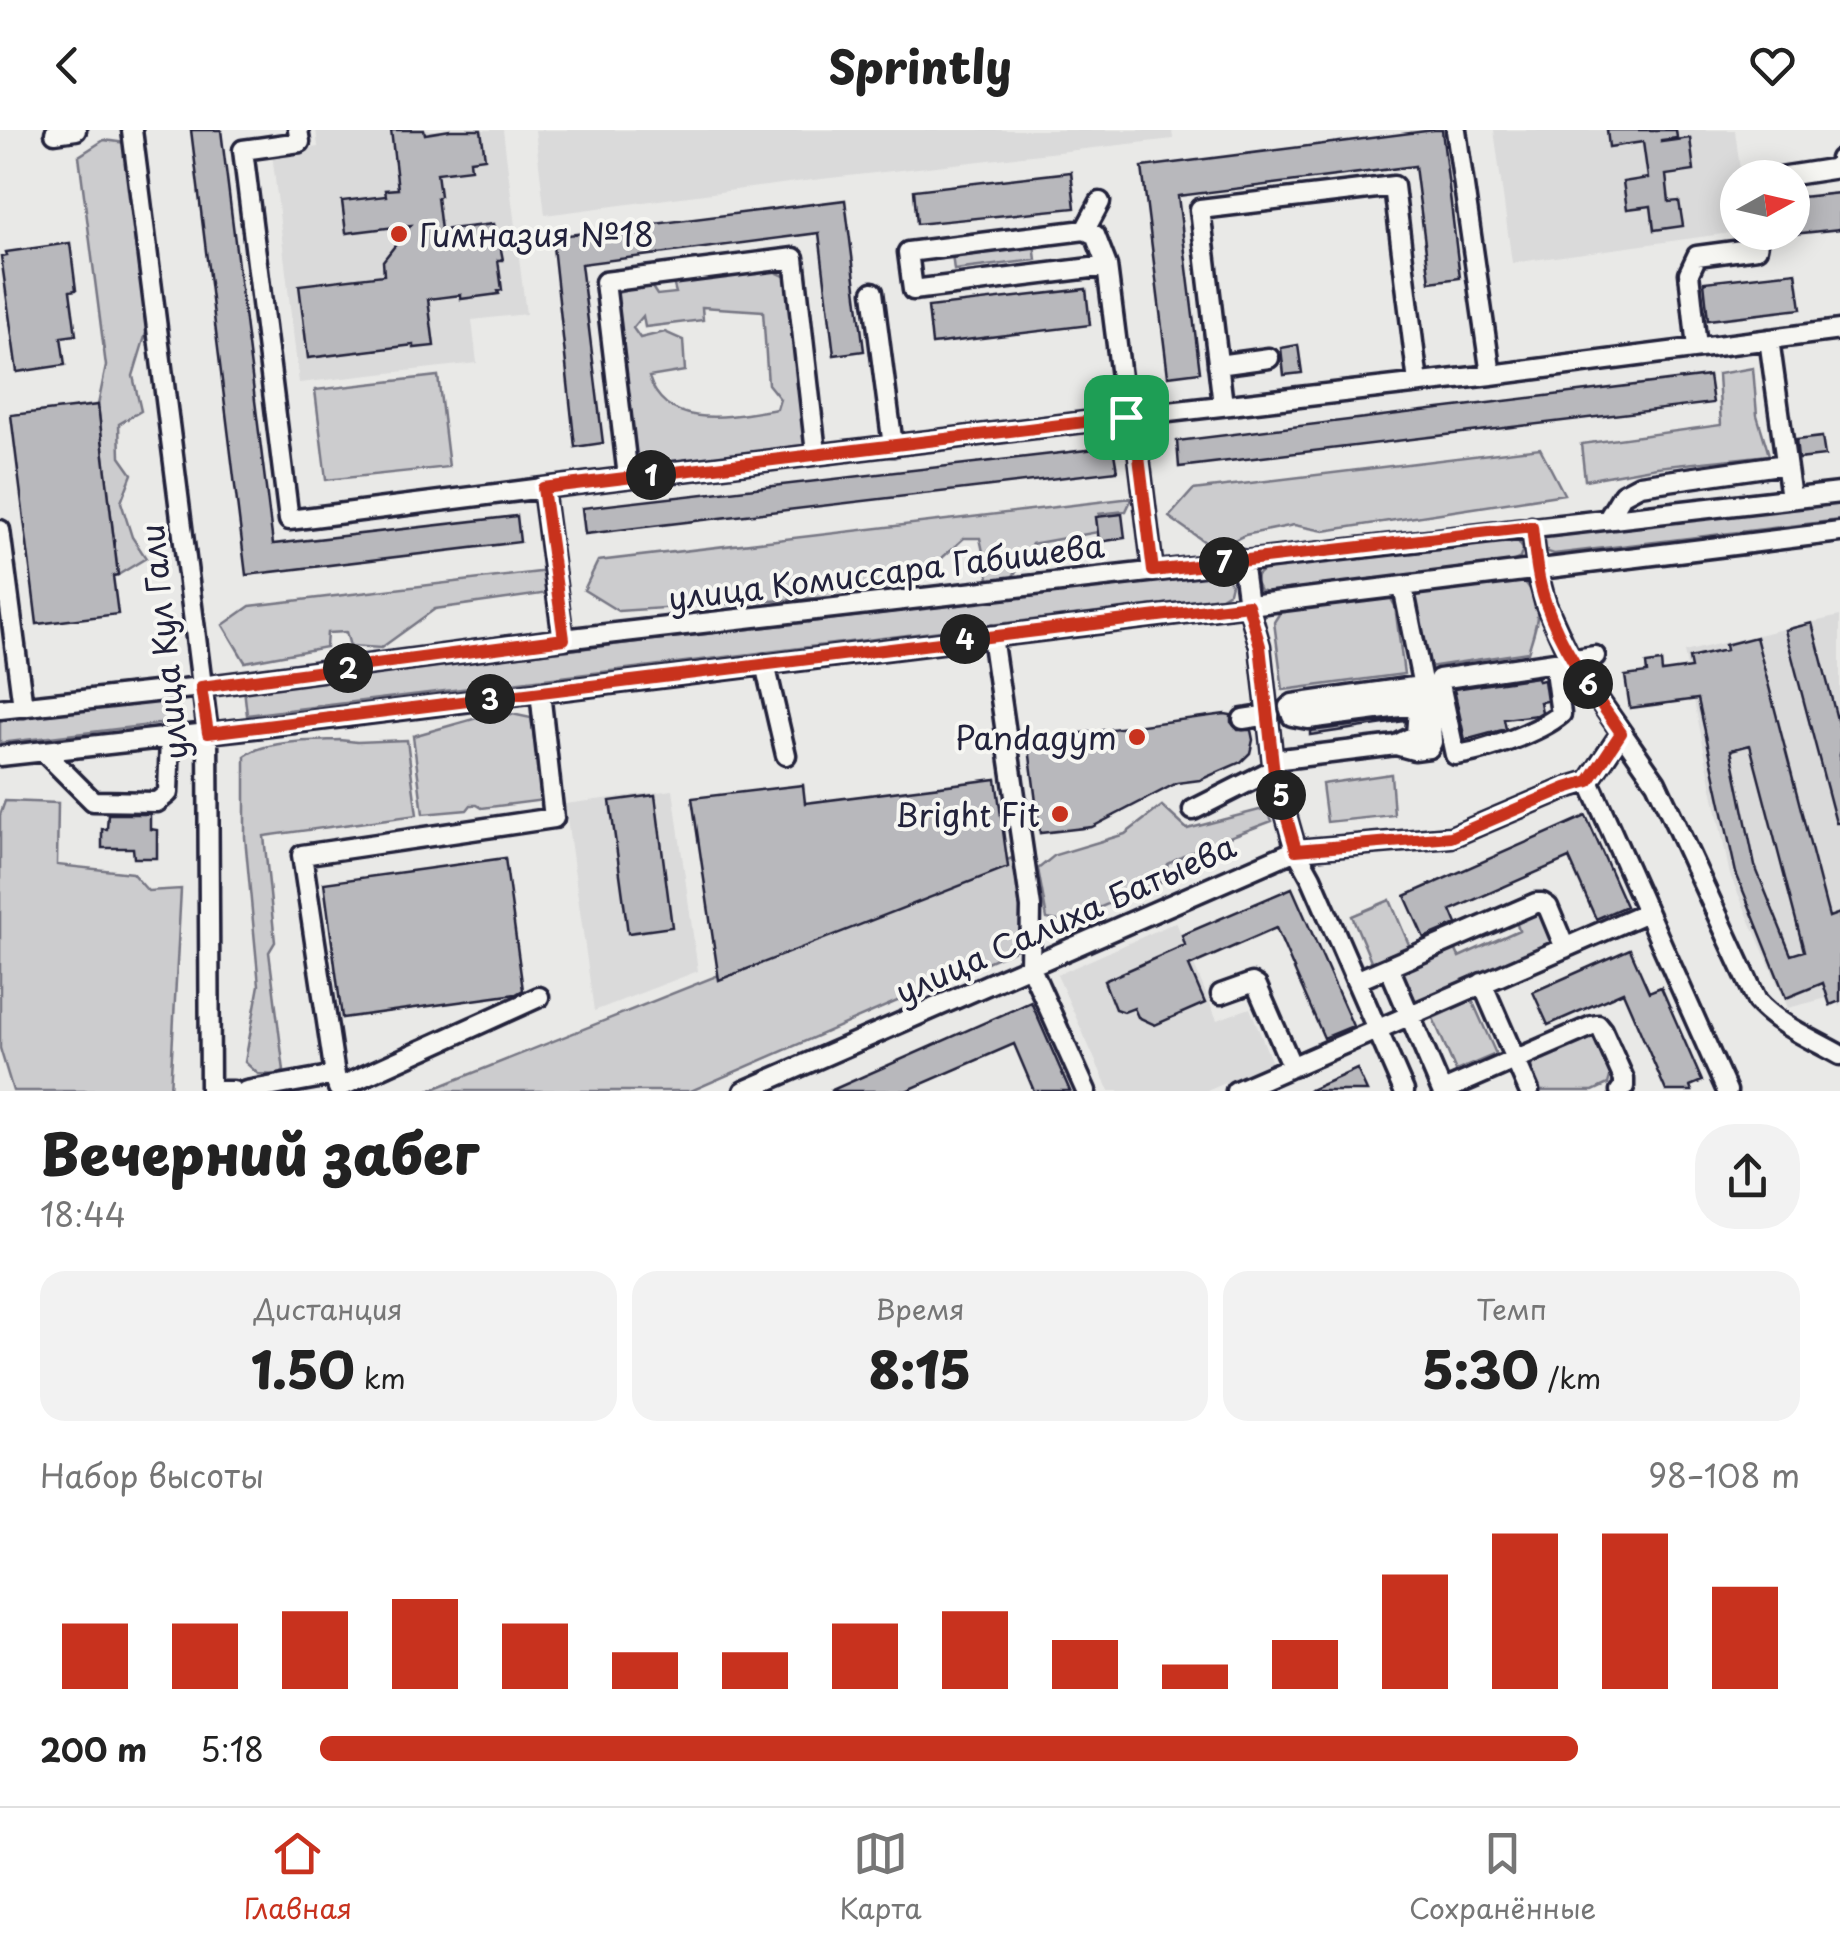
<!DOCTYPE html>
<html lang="ru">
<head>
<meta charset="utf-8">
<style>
  body { margin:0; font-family:"Playpen Sans",sans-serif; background:#f2f2f2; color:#222; height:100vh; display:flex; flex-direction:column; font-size:38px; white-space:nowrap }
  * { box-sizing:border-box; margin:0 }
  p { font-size:32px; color:#767676 }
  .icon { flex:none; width:55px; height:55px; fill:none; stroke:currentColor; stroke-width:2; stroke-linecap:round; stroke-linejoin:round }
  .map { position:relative; height:961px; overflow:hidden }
  .panel { display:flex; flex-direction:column; background:#fff; flex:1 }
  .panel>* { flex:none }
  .needle { width:65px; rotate:82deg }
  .controls { position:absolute; left:1720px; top:30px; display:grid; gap:20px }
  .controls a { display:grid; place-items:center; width:90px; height:90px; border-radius:50%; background:#fff; box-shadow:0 5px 25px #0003; font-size:50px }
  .pin { position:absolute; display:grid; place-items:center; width:85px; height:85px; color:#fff; margin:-42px; border-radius:20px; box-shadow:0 5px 15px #0006 }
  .km { position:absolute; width:50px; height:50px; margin:-25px; border-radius:50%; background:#222; color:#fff; font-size:28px; line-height:50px; text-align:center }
  .round { display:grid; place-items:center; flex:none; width:105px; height:105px; border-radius:40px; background:#f2f2f2 }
  .summary { display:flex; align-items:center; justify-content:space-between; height:170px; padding:0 40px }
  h1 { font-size:55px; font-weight:800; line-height:75px }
  .stats { display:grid; grid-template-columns:repeat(3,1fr); gap:15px; height:170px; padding:10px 40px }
  .stats div { display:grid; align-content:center; border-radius:25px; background:#f2f2f2; text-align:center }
  .stats b { font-size:50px; font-weight:800 }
  .stats small { font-size:28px; font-weight:400 }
  .stats p { font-size:28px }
  .chart { height:280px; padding:20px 40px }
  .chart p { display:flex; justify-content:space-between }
  .chart svg { width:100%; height:180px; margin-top:10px; stroke:#c8321e; stroke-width:6 }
  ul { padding:0 40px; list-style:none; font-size:32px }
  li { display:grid; grid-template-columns:160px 120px 1fr; align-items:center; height:75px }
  li i { height:25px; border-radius:12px; background:#c8321e }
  header { display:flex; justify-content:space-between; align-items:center; height:130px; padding:0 40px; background:#fff; font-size:45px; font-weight:800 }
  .tab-bar { display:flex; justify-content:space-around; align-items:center; height:140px; border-top:2px solid #e0e0e0; background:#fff; font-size:28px; color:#767676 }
  .tab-bar a { display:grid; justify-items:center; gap:5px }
  .tab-bar .current { color:#c8321e }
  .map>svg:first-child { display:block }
  .built { fill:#dadada }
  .green { fill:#ccccce; stroke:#777784; stroke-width:2.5; fill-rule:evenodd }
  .building { fill:#b8b8bc; stroke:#22223b; stroke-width:2.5; fill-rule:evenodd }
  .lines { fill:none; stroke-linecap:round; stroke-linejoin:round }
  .minor-casing { stroke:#22223b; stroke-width:25 }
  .minor { stroke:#f6f6f2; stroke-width:18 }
  .route-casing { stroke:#fff; stroke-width:20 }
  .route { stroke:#c8321e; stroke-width:12 }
  .poi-dot { fill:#c8321e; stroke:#f6f6f2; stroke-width:4 }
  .labels { text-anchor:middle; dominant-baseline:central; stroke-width:8; stroke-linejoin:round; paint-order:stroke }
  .poi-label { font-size:32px; fill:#22223b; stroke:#f6f6f2; text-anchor:end }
  .street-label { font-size:32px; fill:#22223b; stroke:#f6f6f2 }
</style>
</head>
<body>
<header><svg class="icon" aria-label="back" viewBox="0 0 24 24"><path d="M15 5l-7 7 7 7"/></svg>Sprintly<svg class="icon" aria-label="heart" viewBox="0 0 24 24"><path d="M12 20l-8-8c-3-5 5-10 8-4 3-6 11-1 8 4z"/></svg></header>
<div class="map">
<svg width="1840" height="961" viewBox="0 0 1840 961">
  <rect width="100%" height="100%" fill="#e9e9e7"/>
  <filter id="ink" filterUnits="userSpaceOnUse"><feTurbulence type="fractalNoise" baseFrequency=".01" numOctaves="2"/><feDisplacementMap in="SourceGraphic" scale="20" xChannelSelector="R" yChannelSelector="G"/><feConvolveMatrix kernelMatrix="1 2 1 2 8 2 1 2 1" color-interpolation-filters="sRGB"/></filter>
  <g filter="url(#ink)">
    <path class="built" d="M316,0h187l23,184 -54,6 5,43 -178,20 -27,-230 46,-6z
      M535,0h637l1,9 -369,42 -259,34z
      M1494,0h241l6,47 -3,1 -1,54 -225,31z
      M1840,486v391l-9,-10 -43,11 -58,-133 -46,-223z
      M673,660l25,181 -104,40 -29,-207z
      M1176,792l41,98 33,-12 22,55 -65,28h-98l-52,-116z"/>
    <path class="green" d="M104,10l22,3 10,97 13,83 -16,53 8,35 -22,13 1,33 12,17 -11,28 11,35 14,21 -28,17 -20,-170 8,-39 -27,-210z
      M1034,114l2,16 -82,10 -2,-16z
      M760,135l29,13 26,172 -171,14 -12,-8 -22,-161 40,-11 7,11 19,-2 -5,-18zM702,177l61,4 5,73 12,15 -3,10c-44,7 -111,23 -128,-32l36,-6 -2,-31 -18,-8 -25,6 -7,-10 10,-12 2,11 58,-7z
      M1753,238l4,47 12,40 -112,12 -72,13 -4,-36 140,-19 -3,-51z
      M438,246l11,91 -123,13 -11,-90z
      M1540,318l24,46 -240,37 -30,-6 -49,10 -30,14 -46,-32 24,-27z
      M1132,368l-6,13 -27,3 -1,18 -66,12 -20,34 -23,1 -9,-41h-16l-43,39 -29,4 -13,13 -261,17 -34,-21 14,-29z
      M1840,368v22l-286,34 -6,-2 -4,-7 1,-7 4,-5z
      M1509,409l9,2 5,8 -3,9 -8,4 -243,31 -9,-3 -4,-8 1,-7 7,-6z
      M549,441v22l-114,16 -54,39 -31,-2 -4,-14 -19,1 -1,14 -81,15 -22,-37 27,-19z
      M1219,444l8,2 4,8 -2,8 -8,5 -974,118 -3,-27z
      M1522,449c24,25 15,43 6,73l-106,16 -10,-68 11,-9z
      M1390,467l5,9 9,68 -121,16 -9,-68 7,-11z
      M168,569l11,6 2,10 -6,7 -175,21v-26z
      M512,584l19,4 13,82 -62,8 -5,-3h-6l-4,5 -44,4 -10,-78 64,-18z
      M340,610l17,2 50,-2 10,75 -153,21 11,106 -6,10 15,119 -5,4 -21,-1 -13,-12 14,-77 -14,-148v-81c21,-16 69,-15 95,-16z
      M1391,644l3,41 -67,7 -5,-38z
      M5,671l53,2 -1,62 75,8 16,18 33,-2 -11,202h-157l-13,-43v-233z
      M1162,676l25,23 80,-21 5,13 -77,29 -27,14 -5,17 -79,33 -9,10 -28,-5 -9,-50 17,-14 70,-21z
      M1012,728l14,63 -7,27 -328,143h-263z
      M1390,770l20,47 -38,16 -20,-47z
      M1538,779l16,34 -139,62 -16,-34 55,-25 5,11 60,-27 -4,-11z
      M1472,870l24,54 -40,17 -23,-53z
      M1586,905l12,3 14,32 -4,14 -15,7h-55l-8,-19 3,-13z"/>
    <path class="building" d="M191,0h30l52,414 244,-28 3,26 -274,33z
      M391,0h33l1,4 25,-4h31l4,28 -15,2 1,9 -34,4 3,23 -3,1 4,33 53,-6 3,21h3l3,15h-5l4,30 -4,1 1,3 -38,5v-4l-33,4 6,47 -20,2v-3l-106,13 -9,-73 85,-10 -1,-14 28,-36 -65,8 -4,-32 44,-5 -1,-6 13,-1z
      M1434,0h8l18,148 -30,4 -15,-116 -237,30 22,176 -32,4 -26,-209z
      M1607,0h69l1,8 -16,2v2l29,-4 4,33 -28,4 3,27 10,-1 4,25 -29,4 -3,-24 -24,3 -4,-27 25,-4 -5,-36 -34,5z
      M1071,42l4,36 -158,16 -3,-34z
      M1840,63v36l-48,5v-36z
      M845,70l19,151 -30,4 -15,-122 -238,31 22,179 -28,4 -23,-210z
      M70,113l6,47 -6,1 6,44 -15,2 4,28 -48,7 -16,-116 6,-1 -1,-3z
      M1796,142l5,37 -93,11 -4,-38z
      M1086,159l4,36 -158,19 -4,-37z
      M1298,215l4,28 -18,2 -3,-27z
      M1709,246l4,27 -534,64 -2,-26z
      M98,275l20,170 -5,1 5,38 -81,10 -26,-209z
      M1822,307l3,19 -27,3 -2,-19z
      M1113,317l4,24 -532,63 -3,-26z
      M1122,384l3,24 -26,4 -3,-25z
      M1812,493l28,108v92h-4l-51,-193z
      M1756,507l73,280 11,-4v88l-10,4 -7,-22 -37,15 -50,-125 -38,-174 -68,9 -5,-32 22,-3 -1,-9 15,-2 1,10 29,-4 -2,-10 37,-8 -1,-5zM1750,615l54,206 -13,4 -36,-89 -24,-116z
      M1537,547l1,4 6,-1 3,21 -7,1 2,10 -5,3 -33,4 2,10 -41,11 -11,-51z
      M1225,584l6,1v7l7,8h13l2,10 -3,13 -9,9 -41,18 -23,3 -85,44 -52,6 -12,-93z
      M1405,589v2l-95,14v-4z
      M996,649l12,88 -289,113 -27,-182 111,-13 2,18z
      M655,665l17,132 -44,6 -18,-132z
      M108,684h42v15l7,1v28h-23l-1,-10h-31v-19h5z
      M1586,686l40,90 -30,13 -27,-61 -118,52 6,14 -33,14 -19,-42z
      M505,728l18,132 -7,4 -174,24 -18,-135z
      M1292,758l61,138 -29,12 -48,-110 -87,38 16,37 -50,22 -17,-8 -4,-9 -10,4 -9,-3 -11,-28 81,-36 -3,-10z
      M1630,819l19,43 12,-5 41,94 -12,5 2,5h-26l-43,-99 -75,33 -15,-33z
      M1031,872l39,89h-36l-20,-47 -108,47h-76z
      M1357,939l10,22h-59z"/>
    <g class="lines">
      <defs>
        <path id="minor" d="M132,0l76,603 2,358
          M298,0l2,12 -57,8 46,370 254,-32
          M1456,0l35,245
          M55,3l21,-3
          M1773,48l65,-10 2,-9
          M1085,100l15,-28
          M1107,136l-12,-31 -10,-5 -177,22 5,38 194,-24 19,151 8,-1
          M873,162l20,154
          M1769,209l22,159
          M1697,218l-8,-75 8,-17 60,-8 3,-16
          M1218,235l51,-7
          M1223,275l-23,-196 194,-23 24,197
          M628,347l-23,-195 189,-24 22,195
          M1608,389l15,-25 17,-9 146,-21
          M1532,397l5,44 9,34 25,55 85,122 101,219c21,24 55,38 83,54
          M0,400l23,177
          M1242,430l6,45 12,41 14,127 22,77 15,27 93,214
          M1153,441l-19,-155 357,-41 349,-45
          M992,506l39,271 -1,59 56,125
          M563,509l-20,-151 583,-71
          M1554,533l7,51c-21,18 -78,38 -106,41l-16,-76 156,-23
          M765,534l21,91
          M0,579l201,-22 362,-48 1277,-146
          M1243,589l26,-4
          M1396,615l18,5 15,-2 3,-6 -1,-16 -28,-139
          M44,622l49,49 64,1 11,-9 2,-55
          M0,626l262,-29 1578,-195
          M1273,630l123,-15 20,-10 2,-26 -3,-4 -107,14 -16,-3 -3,-9 4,-3 128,-18
          M1589,651l138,310
          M1193,680l81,-41
          M1389,837l53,124
          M1356,851l180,-78h6l6,4 17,41
          M1482,853l47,108
          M1221,864l31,-11 5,3 35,81
          M335,945l3,13 201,-91
          M210,961h23
          M246,961l89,-16 -33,-220 252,-37 -14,-126
          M744,961l552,-241 155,-13 115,-49 23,-7 32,-48
          M1236,961l411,-179
          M1443,961l149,-65 6,-1 4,5 22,49v8l-4,4"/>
      </defs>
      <use href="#minor" class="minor-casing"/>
      <use href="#minor" class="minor"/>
    </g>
  </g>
  <g class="lines" filter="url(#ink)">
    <defs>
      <path id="route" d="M1134,286l19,155 379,-44c3,26 5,52 14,77 17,48 47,88 75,129l-32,48 -23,7 -115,49 -155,13 -22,-77 -14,-127 -12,-41 -1040,128 -7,-46 363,-48 -21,-151z"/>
    </defs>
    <use href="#route" class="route-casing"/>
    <use href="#route" class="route"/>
  </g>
  <g class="poi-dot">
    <circle cx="399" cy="104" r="10"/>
    <circle cx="1137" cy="607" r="10"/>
    <circle cx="1060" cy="684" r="10"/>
  </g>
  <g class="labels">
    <g class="poi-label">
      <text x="419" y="104" text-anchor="start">Гимназия №18</text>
      <text x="1117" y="607">Pandagym</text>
      <text x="1040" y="684">Bright Fit</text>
    </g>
    <g class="street-label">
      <text transform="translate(886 441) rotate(-7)">улица Комиссара Габишева</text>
      <text transform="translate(163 512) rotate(-96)">улица Кул Гали</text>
      <text transform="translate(1065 788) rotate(-24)">улица Салиха Батыева</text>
    </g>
  </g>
</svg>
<div class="controls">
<a><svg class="needle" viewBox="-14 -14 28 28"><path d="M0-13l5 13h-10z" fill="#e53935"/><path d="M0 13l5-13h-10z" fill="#767676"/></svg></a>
</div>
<div class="pin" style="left:1126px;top:287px;background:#1e9e55"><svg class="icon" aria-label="arrive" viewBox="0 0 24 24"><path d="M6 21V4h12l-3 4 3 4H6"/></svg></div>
<b class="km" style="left:651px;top:345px">1</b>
<b class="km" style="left:348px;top:538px">2</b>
<b class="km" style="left:490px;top:569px">3</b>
<b class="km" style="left:965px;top:509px">4</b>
<b class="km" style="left:1281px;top:665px">5</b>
<b class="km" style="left:1588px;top:554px">6</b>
<b class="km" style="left:1224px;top:432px">7</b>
</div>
<section class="panel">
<div class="summary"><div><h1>Вечерний забег</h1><p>18:44</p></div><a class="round"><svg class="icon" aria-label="share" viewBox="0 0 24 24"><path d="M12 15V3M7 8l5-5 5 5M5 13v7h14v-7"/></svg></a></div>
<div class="stats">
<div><p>Дистанция</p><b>1.50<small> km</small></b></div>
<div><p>Время</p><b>8:15</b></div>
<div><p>Темп</p><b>5:30<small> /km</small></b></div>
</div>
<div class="chart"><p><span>Набор высоты</span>98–108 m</p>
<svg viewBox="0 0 160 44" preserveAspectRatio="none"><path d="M5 44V28M15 44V28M25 44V25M35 44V22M45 44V28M55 44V35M65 44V35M75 44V28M85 44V25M95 44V32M105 44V38M115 44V32M125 44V16M135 44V6M145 44V6M155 44V19"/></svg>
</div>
<ul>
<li><b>200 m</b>5:18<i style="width:85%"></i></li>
</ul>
</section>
<nav class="tab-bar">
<a class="current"><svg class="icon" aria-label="home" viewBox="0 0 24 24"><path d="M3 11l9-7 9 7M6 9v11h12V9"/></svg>Главная</a>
<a><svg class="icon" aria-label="map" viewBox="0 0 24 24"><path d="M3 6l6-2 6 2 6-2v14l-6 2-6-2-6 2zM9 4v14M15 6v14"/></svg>Карта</a>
<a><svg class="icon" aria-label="saved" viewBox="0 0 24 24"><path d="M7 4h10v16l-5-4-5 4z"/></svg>Сохранённые</a>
</nav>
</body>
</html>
